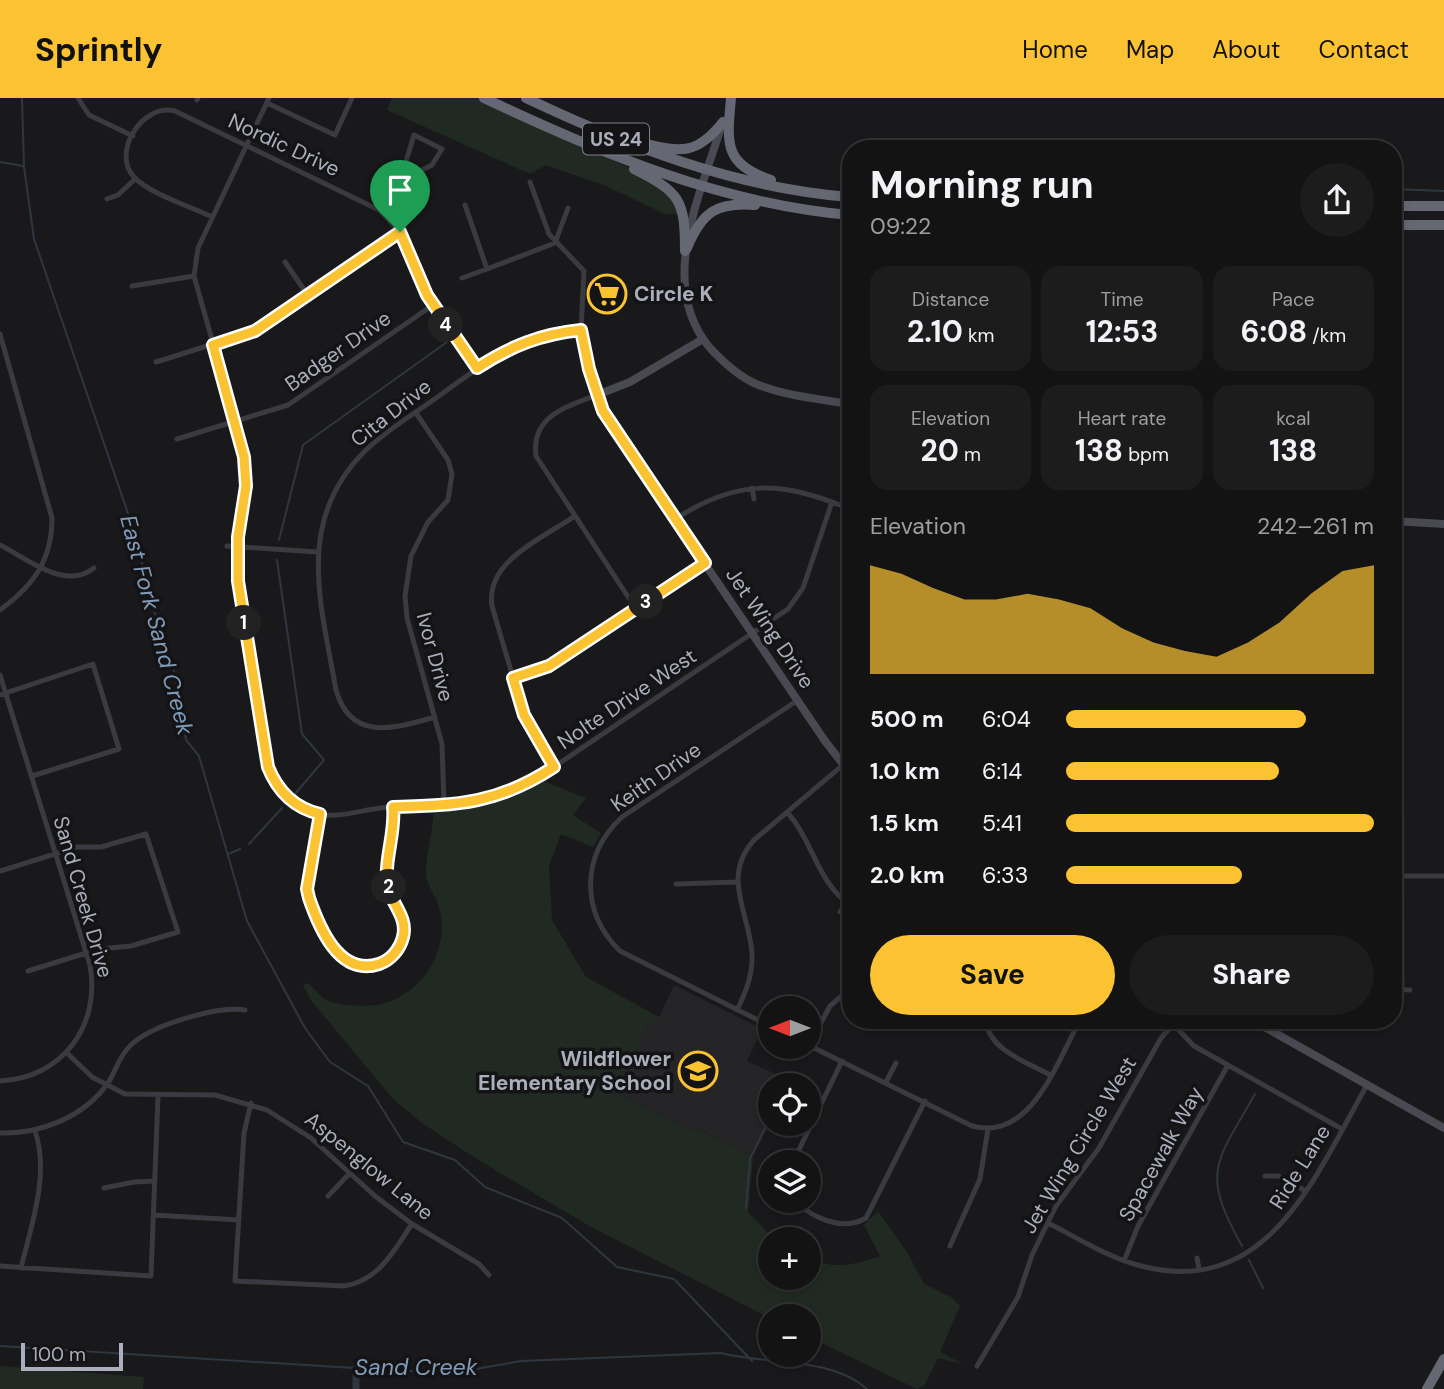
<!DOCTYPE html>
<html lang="en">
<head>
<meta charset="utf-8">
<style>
  body { margin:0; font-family:"DM Sans",sans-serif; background:#1c1c1d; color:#f1f3f6; height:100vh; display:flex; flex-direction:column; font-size:26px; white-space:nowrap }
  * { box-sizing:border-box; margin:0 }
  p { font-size:23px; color:#9d9ea0 }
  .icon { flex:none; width:38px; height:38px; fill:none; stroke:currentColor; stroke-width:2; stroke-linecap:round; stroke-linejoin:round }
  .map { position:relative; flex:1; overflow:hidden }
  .details { position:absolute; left:842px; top:42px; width:560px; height:889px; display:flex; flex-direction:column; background:#131314; border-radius:28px; box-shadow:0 4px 10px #0003,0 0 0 2px #323234 }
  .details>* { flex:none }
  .needle { width:46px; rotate:270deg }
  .buttons { position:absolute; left:758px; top:898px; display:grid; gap:14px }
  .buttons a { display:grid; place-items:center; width:63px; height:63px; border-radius:50%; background:#131314; box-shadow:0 4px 10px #0003,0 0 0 2px #323234; font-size:35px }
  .scale { position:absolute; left:21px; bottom:18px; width:102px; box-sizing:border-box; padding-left:7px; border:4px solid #abafbc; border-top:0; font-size:19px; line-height:24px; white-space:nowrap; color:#abafbc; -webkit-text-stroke:5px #141416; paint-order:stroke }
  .pin { position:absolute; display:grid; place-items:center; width:60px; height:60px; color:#fff; margin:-72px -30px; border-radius:50% 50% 50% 0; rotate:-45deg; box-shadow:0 0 7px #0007 }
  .pin .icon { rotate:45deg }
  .km { position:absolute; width:35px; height:35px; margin:-18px; border-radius:50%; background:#222; color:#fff; font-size:19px; line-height:35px; text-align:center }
  .round { display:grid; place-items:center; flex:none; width:74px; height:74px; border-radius:37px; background:#1c1c1d }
  .overview { display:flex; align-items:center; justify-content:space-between; height:119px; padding:0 28px }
  h1 { font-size:38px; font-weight:700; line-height:52px }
  .metrics { display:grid; grid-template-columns:repeat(3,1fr); gap:10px; height:119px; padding:7px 28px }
  .metrics div { display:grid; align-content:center; border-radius:18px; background:#1c1c1d; text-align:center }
  .metrics b { font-size:30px; font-weight:700 }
  .metrics small { font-size:19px; font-weight:400 }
  .metrics p { font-size:19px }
  .chart { height:196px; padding:14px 28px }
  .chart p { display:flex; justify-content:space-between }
  .chart svg { width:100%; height:126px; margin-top:7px; fill:#fbc332; opacity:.7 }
  .primary-button { display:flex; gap:14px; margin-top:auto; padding:14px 28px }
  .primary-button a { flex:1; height:80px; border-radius:42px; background:#fbc332; color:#111; font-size:28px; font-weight:700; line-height:80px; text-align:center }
  .primary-button a+a { background:#1c1c1d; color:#f1f3f6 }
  ul { padding:0 28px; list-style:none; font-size:23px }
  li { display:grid; grid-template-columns:112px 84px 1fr; align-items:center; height:52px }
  li i { height:18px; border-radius:9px; background:#fbc332 }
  header { display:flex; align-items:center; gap:42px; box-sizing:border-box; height:98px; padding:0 35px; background:#fbc332; color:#111 }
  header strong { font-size:33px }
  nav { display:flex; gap:38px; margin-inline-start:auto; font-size:24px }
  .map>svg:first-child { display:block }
  .built { fill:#252528 }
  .green { fill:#202a22 }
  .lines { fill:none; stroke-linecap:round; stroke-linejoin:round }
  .stream { stroke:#2e3740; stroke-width:2 }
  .canal { stroke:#2e3740; stroke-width:7 }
  .street { stroke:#3a3a41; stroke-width:5 }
  .secondary { stroke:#484951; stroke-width:8 }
  .highway { stroke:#656872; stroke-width:10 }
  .route-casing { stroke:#fff; stroke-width:14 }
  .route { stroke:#fbc332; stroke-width:9 }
  .labels { text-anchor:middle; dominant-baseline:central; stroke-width:7; stroke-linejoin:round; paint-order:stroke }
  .shield { fill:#141416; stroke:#7e808a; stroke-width:2 }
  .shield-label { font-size:19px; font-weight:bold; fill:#abafbc }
  .street-label { font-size:21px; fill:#abafbc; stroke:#141416 }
  .poi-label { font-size:21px; font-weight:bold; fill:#abafbc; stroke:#141416; text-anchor:start }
  .water-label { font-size:23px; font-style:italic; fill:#819bb8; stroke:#141416 }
</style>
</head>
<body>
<header>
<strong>Sprintly</strong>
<nav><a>Home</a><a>Map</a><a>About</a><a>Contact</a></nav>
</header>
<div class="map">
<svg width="1444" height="1291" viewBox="0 0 1444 1291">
  <rect width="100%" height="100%" fill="#19191b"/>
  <path class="built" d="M674,887l88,44 -15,32 44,20 -2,4h-19v38l-17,33 -55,-28 -3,4 -80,-39 26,-52 6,-20 9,3z"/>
  <path class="green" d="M392,0h94l176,86 23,30h-20l-59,-28 -60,-21 -16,9 -143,-64z
    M543,683l43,17 -13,17 28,18 -8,14 -32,-13 -12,32 3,54 34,57 73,40 -3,8 -9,-4 -6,20 -26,52 80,39 2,-4 56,28 -5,56 26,27h-4v39h38l1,-20c25,12 46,7 71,-2l-16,-31 14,-14 29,41 17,32 27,13 9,9 -20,46 23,12 -25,-6 -14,28 -7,3 -108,-52 -1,-21 -38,2 -179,-91 -116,-69 -53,-35 -29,-24 -83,-100 -7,-14 5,-2c6,5 13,15 20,18 12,5 41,6 54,3 43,-11 70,-58 56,-100 -3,-10 -12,-20 -12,-30 0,-20 7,-43 8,-64l56,-5z
    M0,1268l144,11 -1,12h-143z"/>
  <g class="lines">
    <path class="stream" d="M22,0l2,69 10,72 100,292 20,79 19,56 13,74 13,16 48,165 58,107 25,34 38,24 35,56 52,18 30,27 77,31 55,49 57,12 78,82
      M0,64l23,4
      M1393,91l51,2
      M279,442l24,-95 144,-103
      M277,462l25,174 22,26 -30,35
      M249,746l33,-36
      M228,756l12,-5
      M786,987l2,-4
      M746,1110l4,-49 20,-41
      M1242,1148c-42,-75 -26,-83 13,-152
      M1249,1162l14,28
      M0,1248l402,25h62l57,-10 200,-8c45,12 109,3 146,36"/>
    <path class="canal" d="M356,1270v21"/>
    <path class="street" d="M78,0l11,17 44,21
      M269,0l-71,150 -4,28 51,181c4,40 -9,78 -8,118 3,62 20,125 29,186 6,23 21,42 44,51 23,8 47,-1 70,-4 57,-7 99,2 153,-27l255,-172 15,-21 29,-86
      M197,2l1,-2
      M267,5l68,32 17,-37
      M530,84l19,52 35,37 -3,59 16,65c-31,12 -66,21 -61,61l100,153
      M107,101l11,-4 17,-16
      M465,107l22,64 68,-26 13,-35
      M379,112l21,-29 14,-46 28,14 -10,16 -32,16
      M212,119c-20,-10 -64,-24 -78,-40 -23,-24 8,-74 41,-66l204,99 21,22 27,63 50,73
      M285,164l22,32
      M462,180l25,-9
      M132,188l62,-10
      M0,236l52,184c0,43 -19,68 -52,92
      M156,264l99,-31 145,-99
      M416,315l32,47 4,14 -4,26 -20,22 -17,34 -6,40 2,22 35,126 2,61
      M177,341l111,-34 145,-100
      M752,390l2,11
      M675,421c64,-41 107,-38 175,-10
      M1401,423l1,468
      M0,447c28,14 65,46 94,23
      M227,448l90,6
      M0,577l90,290c11,61 -28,113 -90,116
      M513,580l19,-4 24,-12 149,-99
      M0,597l93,-31 26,85 -87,27
      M435,619c-39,11 -84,26 -99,-27 -15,-86 -42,-170 30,-240 22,-21 48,-36 73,-54 47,-35 81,-59 142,-66
      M554,669l-30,-52 -32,-109c-7,-45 51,-68 83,-90
      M787,714c26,29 30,70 63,93
      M320,716l-13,75 1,9c12,29 31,78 71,66 12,-4 21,-15 24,-27 5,-20 -10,-32 -15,-50 -5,-25 8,-54 5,-80
      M0,773l77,-24h24l45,-13 32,98 -47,14 -32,3 -71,22
      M1393,778h51
      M676,786l61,-2
      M840,814l7,-10
      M1393,891l17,1
      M737,912c9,-18 16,-36 15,-57 -3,-41 -31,-76 2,-113l96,-81
      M986,922c2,30 41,42 64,55
      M1173,926l21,22 148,83
      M770,928l-150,-75c-40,-39 -39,-96 2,-134l176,-117
      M808,947l164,81c59,16 85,-64 108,-106
      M809,947l21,-39 20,-17
      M67,955l25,24 33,17 90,1 52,15 44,28 64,58 37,28 67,40 10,11
      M886,984l10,-19
      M251,1005l-7,30 -9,148 109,5c35,-5 50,-36 68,-62
      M0,1035c41,1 84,-16 108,-50 8,-12 11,-27 22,-37 20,-21 87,-40 115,-36
      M793,1064l49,-101
      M1265,1078h13l28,15
      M104,1090l30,-6 21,-1
      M328,1098l21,-22
      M794,1102c18,18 49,32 72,18l59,-117
      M154,1117l85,5
      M1048,1125c28,14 56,32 86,41 133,40 181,-88 233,-179
      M950,1148l30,-67 8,-50
      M1197,1160l2,11
      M1124,1163l14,-35 90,-161
      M0,1168l151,10 7,-180
      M21,1170c10,-42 29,-94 14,-137
      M977,1268l41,-69 14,-42 24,-49 43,-58 62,-110 16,-18"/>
    <path class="secondary" d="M722,26c-21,70 -66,160 -12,224 14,15 28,28 46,36 29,12 64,15 94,20
      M703,241l-73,43 -33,13 20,39 208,307 25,32
      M1393,423l51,3
      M1252,922l192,108"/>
    <path class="highway" d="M484,0c116,55 237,106 366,117
      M526,0c103,49 210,90 324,99
      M731,0c-4,45 -8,66 40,82
      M641,45c40,9 55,13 82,-21
      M634,71c46,23 51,31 51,82
      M1393,108h51
      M1393,127h51
      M687,150c15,-36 29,-46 68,-43
      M1427,1291l17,-30"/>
  </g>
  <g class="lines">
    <defs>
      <path id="route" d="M400,134l27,63 50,73c34,-22 64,-34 104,-38l8,39 14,42 102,152 -156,103 -36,12 11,37 30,52c-56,37 -96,38 -161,40 3,26 -10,54 -5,80 4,18 20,30 15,50 -3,12 -12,23 -24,27 -40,13 -60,-37 -70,-66l-2,-9 13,-75c-26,-6 -42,-22 -52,-47l-30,-186v-44l8,-51 -2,-29 -31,-112 42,-14z"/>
    </defs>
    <use href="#route" class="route-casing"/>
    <use href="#route" class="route"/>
  </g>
  <defs>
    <symbol id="supermarket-ring" viewBox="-11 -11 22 22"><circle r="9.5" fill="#141416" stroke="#fbc332" stroke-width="1.5"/><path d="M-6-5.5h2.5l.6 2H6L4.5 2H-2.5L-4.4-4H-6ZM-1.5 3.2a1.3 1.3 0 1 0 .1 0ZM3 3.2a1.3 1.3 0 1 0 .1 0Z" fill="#fbc332"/></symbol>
    <symbol id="school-ring" viewBox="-11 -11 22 22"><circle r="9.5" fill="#141416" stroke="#fbc332" stroke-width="1.5"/><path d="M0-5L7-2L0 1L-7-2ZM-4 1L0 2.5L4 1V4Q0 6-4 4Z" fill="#fbc332"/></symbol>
  </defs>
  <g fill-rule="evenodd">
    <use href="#supermarket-ring" x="585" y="174" width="44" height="44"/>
    <use href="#school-ring" x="676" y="951" width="44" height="44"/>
  </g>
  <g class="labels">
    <rect class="shield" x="583" y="25.5" width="66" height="31" rx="5"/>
    <g class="shield-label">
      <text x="616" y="41">US 24</text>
    </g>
    <g class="street-label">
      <text transform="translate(284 47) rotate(25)">Nordic Drive</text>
      <text transform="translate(338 253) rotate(-35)">Badger Drive</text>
      <text transform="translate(391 315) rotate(-38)">Cita Drive</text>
      <text transform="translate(770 530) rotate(56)">Jet Wing Drive</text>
      <text transform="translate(435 559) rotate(75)">Ivor Drive</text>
      <text transform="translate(627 601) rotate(-34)">Nolte Drive West</text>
      <text transform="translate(656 679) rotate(-35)">Keith Drive</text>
      <text transform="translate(83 799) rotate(74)">Sand Creek Drive</text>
      <text transform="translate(1079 1047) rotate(-59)">Jet Wing Circle West</text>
      <text transform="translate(1161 1056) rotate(-61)">Spacewalk Way</text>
      <text transform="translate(369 1068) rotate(39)">Aspenglow Lane</text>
      <text transform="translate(1300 1069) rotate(-58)">Ride Lane</text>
    </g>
    <g class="poi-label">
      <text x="634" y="196">Circle K</text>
      <text x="671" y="961" text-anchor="end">Wildflower<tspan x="671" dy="24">Elementary School</tspan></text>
    </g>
    <g class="water-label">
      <text transform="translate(157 527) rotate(75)">East Fork Sand Creek</text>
      <text x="416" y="1269">Sand Creek</text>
    </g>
  </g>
</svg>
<div class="buttons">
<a><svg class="needle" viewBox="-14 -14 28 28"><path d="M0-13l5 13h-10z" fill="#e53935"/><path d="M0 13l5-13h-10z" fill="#9d9ea0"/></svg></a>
<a><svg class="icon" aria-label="locate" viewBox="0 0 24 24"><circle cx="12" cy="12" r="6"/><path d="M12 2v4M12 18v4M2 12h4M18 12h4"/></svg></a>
<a><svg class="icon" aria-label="layers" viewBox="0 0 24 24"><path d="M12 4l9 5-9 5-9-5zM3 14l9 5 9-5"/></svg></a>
<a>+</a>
<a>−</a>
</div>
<div class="scale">100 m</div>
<div class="pin" style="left:400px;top:134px;background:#1e9e55"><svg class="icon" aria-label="arrive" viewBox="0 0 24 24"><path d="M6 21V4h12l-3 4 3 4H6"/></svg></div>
<b class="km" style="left:244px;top:525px">1</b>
<b class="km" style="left:389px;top:789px">2</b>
<b class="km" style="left:646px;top:504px">3</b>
<b class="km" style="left:446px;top:227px">4</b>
<section class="details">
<div class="overview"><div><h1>Morning run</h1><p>09:22</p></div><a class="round"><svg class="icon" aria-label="share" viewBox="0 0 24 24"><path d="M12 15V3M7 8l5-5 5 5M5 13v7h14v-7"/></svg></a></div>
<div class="metrics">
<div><p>Distance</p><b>2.10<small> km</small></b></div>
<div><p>Time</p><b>12:53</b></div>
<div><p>Pace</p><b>6:08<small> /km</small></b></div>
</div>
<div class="metrics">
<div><p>Elevation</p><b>20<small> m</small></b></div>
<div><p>Heart rate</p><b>138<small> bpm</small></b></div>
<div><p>kcal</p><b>138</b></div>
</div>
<div class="chart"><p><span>Elevation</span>242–261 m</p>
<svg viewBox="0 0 160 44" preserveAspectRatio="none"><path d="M0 44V6L10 9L20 14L30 18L40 18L50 16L60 18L70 21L80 28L90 33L100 36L110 38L120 33L130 26L140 16L150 8L160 6V44z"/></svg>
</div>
<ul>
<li><b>500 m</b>6:04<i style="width:78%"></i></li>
<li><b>1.0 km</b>6:14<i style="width:69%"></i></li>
<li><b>1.5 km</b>5:41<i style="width:100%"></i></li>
<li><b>2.0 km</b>6:33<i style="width:57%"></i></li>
</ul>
<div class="primary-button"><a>Save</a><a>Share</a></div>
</section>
</div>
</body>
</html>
